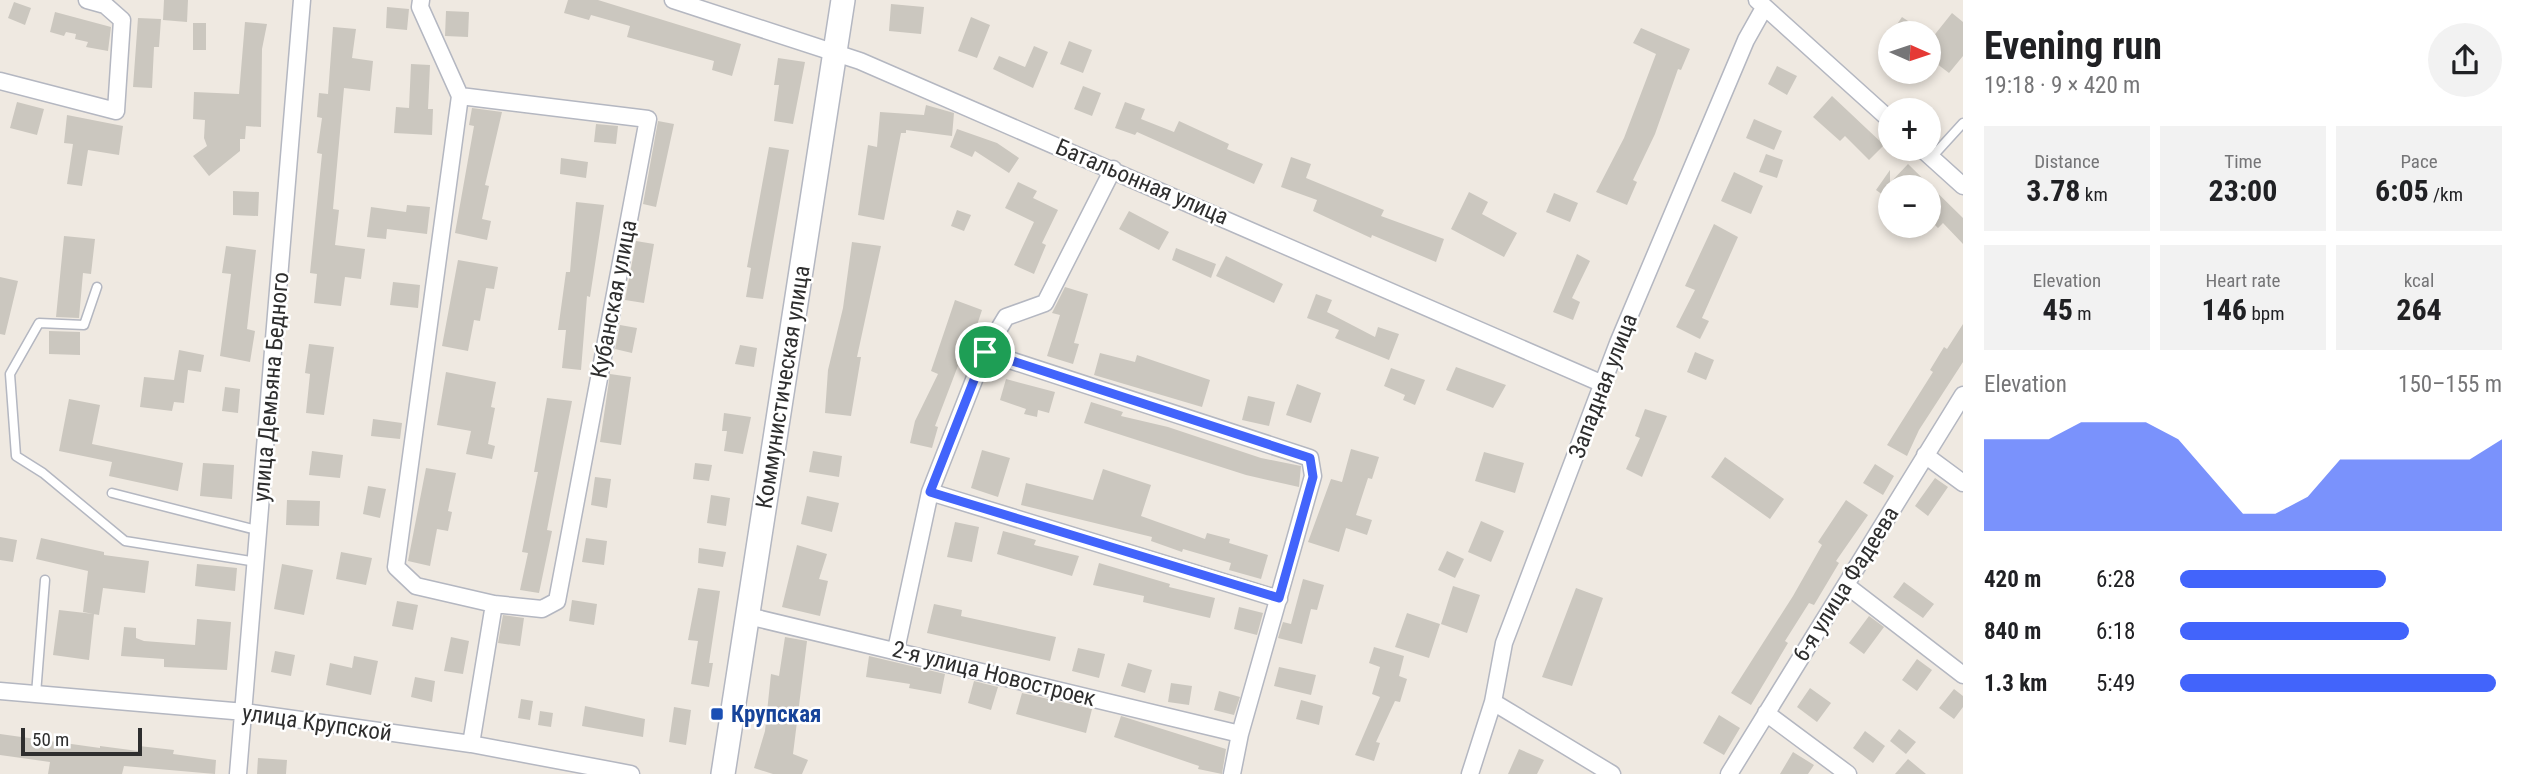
<!DOCTYPE html>
<html lang="en">
<head>
<meta charset="utf-8">
<style>
  body { margin:0; font-family:"Roboto Condensed",sans-serif; background:#f2f2f2; color:#202124; height:100vh; display:flex; flex-direction:column; font-size:26px; white-space:nowrap }
  * { box-sizing:border-box; margin:0 }
  p { font-size:23px; color:#757577 }
  .icon { flex:none; width:38px; height:38px; fill:none; stroke:currentColor; stroke-width:2; stroke-linecap:round; stroke-linejoin:round }
  .map { position:relative; flex:1; overflow:hidden }
  .panel { display:flex; flex-direction:column; background:#fff; width:560px }
  .panel>* { flex:none }
  .needle { width:46px; rotate:93deg }
  .fabs { position:absolute; left:1878px; top:21px; display:grid; gap:14px }
  .fabs a { display:grid; place-items:center; width:63px; height:63px; border-radius:50%; background:#fff; box-shadow:0 4px 10px #0003; font-size:35px }
  .scale { position:absolute; left:21px; bottom:18px; width:121px; box-sizing:border-box; padding-left:7px; border:4px solid #2e2e2e; border-top:0; font-size:19px; line-height:24px; white-space:nowrap; color:#2e2e2e; -webkit-text-stroke:5px #fff; paint-order:stroke }
  .pin { position:absolute; display:grid; place-items:center; width:60px; height:60px; color:#fff; margin:-30px; border:4px solid #fff; border-radius:50%; box-shadow:0 2px 7px #0007 }
  .round { display:grid; place-items:center; flex:none; width:74px; height:74px; border-radius:37px; background:#f2f2f2 }
  .overview { display:flex; align-items:center; justify-content:space-between; height:119px; padding:0 21px }
  h1 { font-size:38px; font-weight:700; line-height:52px }
  .figures { display:grid; grid-template-columns:repeat(3,1fr); gap:10px; height:119px; padding:7px 21px }
  .figures div { display:grid; align-content:center; border-radius:0px; background:#f2f2f2; text-align:center }
  .figures b { font-size:30px; font-weight:700 }
  .figures small { font-size:19px; font-weight:400 }
  .figures p { font-size:19px }
  .chart { height:196px; padding:14px 21px }
  .chart p { display:flex; justify-content:space-between }
  .chart svg { width:100%; height:126px; margin-top:7px; fill:#4264fb; opacity:.7 }
  ul { padding:0 21px; list-style:none; font-size:23px }
  li { display:grid; grid-template-columns:112px 84px 1fr; align-items:center; height:52px }
  li i { height:18px; border-radius:9px; background:#4264fb }
  main { display:flex; flex:1; min-height:0 }
  .map>svg:first-child { display:block }
  .building { fill:#cbc7bf }
  .lines { fill:none; stroke-linecap:round; stroke-linejoin:round }
  .service-casing { stroke:#b4b7c1; stroke-width:11 }
  .minor-casing { stroke:#b4b7c1; stroke-width:19 }
  .secondary-casing { stroke:#b4b7c1; stroke-width:26 }
  .service { stroke:#fff; stroke-width:8 }
  .minor { stroke:#fff; stroke-width:16 }
  .secondary { stroke:#fff; stroke-width:23 }
  .route-casing { stroke:#fff; stroke-width:14 }
  .route { stroke:#4264fb; stroke-width:9 }
  .transit-dot { fill:#1a4fb4; stroke:#fff; stroke-width:2.5 }
  .labels { text-anchor:middle; dominant-baseline:central; stroke-width:5; stroke-linejoin:round; paint-order:stroke }
  .street-label { font-size:23px; fill:#2e2e2e; stroke:#fff }
  .transit-label { font-size:23px; font-weight:bold; fill:#164399; stroke:#fff; text-anchor:start }
</style>
</head>
<body>
<main>
<div class="map">
<svg width="1963" height="774" viewBox="0 0 1963 774">
  <rect width="100%" height="100%" fill="#efe9e1"/>
  <path class="building" d="M164,0h24l-1,22 -24,-2z
    M568,0h30l143,44 -9,32 -20,-6 2,-9 -87,-24 3,-11 -39,-11 -2,5 -25,-7z
    M14,2l17,6 -6,17 -17,-7z
    M891,4l33,3 -3,27 -32,-3z
    M387,7l22,2 -2,21 -21,-2z
    M446,11l23,1 -1,25 -23,-1z
    M55,12l56,15 -3,24 -22,-4 2,-5 -13,-3 1,-5 -10,-2 -2,4 -14,-4z
    M1952,13l11,9v34l-14,17 -21,-16v-14z
    M971,17l19,8 -13,33 -19,-7z
    M1902,17l24,16h-35z
    M138,18l23,1 -2,28h-5l-2,41 -19,-1z
    M245,22l22,2 -5,25 -1,78 -15,-1 -1,13h-5v12l-31,25 -16,-20 14,-10 -3,-8 1,-18 -12,-1 1,-27 45,2z
    M193,23h13v27h-13z
    M333,27l23,2 -4,29 21,3 -3,30 -26,-3 -11,121 6,1 -4,35 30,4 -4,30 -16,-2 -4,29 -27,-3 3,-29 -7,-1 12,-119 -5,-1 5,-35 -5,-1 2,-24 9,1z
    M1641,28l49,21 -9,21 -3,-1 -23,65 -22,46 4,2 -10,23 -31,-13 28,-54 32,-84 -23,-11z
    M1069,41l23,9 -9,23 -23,-9z
    M1034,46l14,6 -15,36 -40,-19 6,-13 26,11z
    M778,58l27,4 -12,62 -19,-3 5,-36h-5z
    M411,64l19,1 -2,44h5l-1,26 -38,-2 2,-26 13,1z
    M1777,66l20,10 -10,19 -19,-11z
    M1083,86l18,7 -9,23 -18,-7z
    M1832,96l52,49 -15,15 -24,-24 -5,5 -27,-24z
    M17,102l27,7 -7,26 -27,-7z
    M1125,102l20,7 -4,10 33,13 5,-11 50,23 -2,5 36,15 -9,20 -117,-52 -2,3 -20,-7z
    M926,105l28,8 -2,23 -46,-6v3h-5l-17,87 -26,-5 10,-70 9,2 3,-35 44,3z
    M472,108l30,4 -17,73 4,1 -7,33 9,2 -4,19 -32,-7 19,-107 -5,-1z
    M67,115l56,11 -4,29 -31,-5 -6,36 -15,-2 6,-40 -9,-1z
    M1754,119l28,12 -8,19 -28,-12z
    M658,121l16,3 -18,83 -13,-3z
    M596,124l22,2 -2,18 -22,-2z
    M957,129l40,14 22,15 -10,15 -34,-22 -3,6 -22,-10z
    M769,147l20,3 -26,149 -17,-2 5,-29 -4,-1z
    M1766,154l17,6 -6,18 -18,-6z
    M1291,157l20,7 -5,14 78,32 -3,6 63,23 -8,23 -64,-27 -1,3 -58,-27 4,-11 -36,-13z
    M561,158l27,4 -2,16 -26,-4z
    M1908,164l55,54v26l-20,-21 -5,5 -10,-10v-31h-38v13l-14,-10 14,-20v13z
    M1734,172l29,14 -12,28 -30,-13z
    M1018,182l19,9 -4,7 25,12 -16,33 4,2 -12,29 -20,-9 20,-43 -29,-14z
    M233,191l26,1 -1,24 -25,-1z
    M1469,192l19,10 -6,12 35,19 -13,24 -53,-28z
    M1554,193l24,10 -8,19 -24,-10z
    M576,202l28,3 -14,92 -3,-1 -6,74 -19,-2 4,-38h-8l8,-58h4z
    M407,205l23,2 -3,27 -40,-5 -1,10 -19,-2 4,-30 35,5z
    M957,210l14,5 -7,16 -13,-5z
    M1129,211l40,21 -10,18 -40,-21z
    M1714,224l24,13 -36,81 7,3 -9,18 -24,-12 19,-37 -10,-4z
    M64,236l31,3 -4,35 -8,-1 -4,45 -23,-1z
    M636,241l18,3 -10,59 -19,-3z
    M852,242l29,4 -24,111h4l-10,59 -26,-3 3,-43 15,-62z
    M226,246l30,4 -9,79 8,2 -5,31 -30,-6 11,-82 -9,-1z
    M1176,248l40,16 -5,14 -39,-18z
    M1577,254l13,7 -18,37 8,4 -7,18 -20,-8z
    M1226,256l57,28 -9,19 -58,-27z
    M458,260l40,7 -4,22 -8,-1 -6,33 -6,-1 -6,31 -26,-5z
    M0,277l18,4 -13,54 -5,-1z
    M393,282l27,3 -2,23 -28,-3z
    M1065,287l23,7 -14,49 5,1 -6,20 -26,-8 13,-41 -8,-2z
    M1316,294l16,6 -5,12 48,25 3,-10 21,7 -10,26 -54,-22 4,-8 -32,-12z
    M955,300l27,10 -7,21 -3,-2 -37,97 3,1 -6,21 -22,-5 5,-22 23,-47 -7,-3z
    M1963,324v38l-44,68 -12,26 -20,-11 46,-73 -3,-2 14,-23 3,2z
    M620,325l17,3 -5,25 -17,-4z
    M49,331l31,1v23l-31,-1z
    M309,344l25,3 -10,68 -18,-2 4,-39 -5,-1z
    M740,345l17,3 -3,19 -19,-3z
    M179,350l25,5 -3,17 -13,-2 -4,33 -10,-1 -2,9 -32,-4 4,-30 30,3z
    M1695,352l19,8 -8,20 -19,-8z
    M1100,353l35,9 2,-7 73,25 -8,27 -108,-32z
    M1456,367l50,18 -13,23 -47,-18z
    M1391,368l34,12 -10,25 -12,-5 2,-5 -21,-9z
    M446,372l50,10 -5,25 4,1 -7,36 7,2 -3,13 -26,-5 5,-23 -34,-6z
    M610,374l21,3 -10,68 -21,-3z
    M1006,379l49,13 -6,21 -11,-3 -1,7 -13,-3 2,-5 -26,-9z
    M1297,384l24,9 -10,30 -25,-8z
    M225,387l15,2 -2,24 -16,-2z
    M1248,396l27,6 -6,24 -27,-6z
    M547,398l25,3 -25,129 5,1 -13,62 -19,-3 8,-37 -6,-1 16,-80h-4z
    M69,399l31,6 -8,39 91,19 -5,28 -69,-15 3,-14 -53,-11z
    M1091,402l32,10 -2,4 47,11 93,31 40,8 -2,21 -53,-12 -162,-52z
    M1645,409l22,7 -25,61 -16,-8 14,-31 -5,-2z
    M724,413l27,4 -8,37 -19,-3 3,-20h-5z
    M373,419l29,4 -2,16 -29,-3z
    M1351,449l28,8 -7,22 -4,-1 -12,37 16,5 -5,15 -21,-7 -7,24 -31,-10 23,-63 11,3z
    M982,450l28,8 -12,39 -27,-9z
    M312,451l31,4 -3,23 -31,-3z
    M813,451l29,5 -3,21 -30,-5z
    M1484,452l40,11 -9,30 -40,-12z
    M1725,457l59,42 -14,20 -59,-42z
    M203,463l31,2 -2,34 -32,-3z
    M695,463l17,2 -3,16 -16,-2z
    M1875,464l19,12 -11,19 -20,-12z
    M426,468l30,5 -8,38 4,1 -4,19 -11,-2 -7,37 -22,-5z
    M1103,469l48,16 -10,31 64,23 2,-6 23,6 -1,4 39,12 -7,24 -32,-9 2,-7 -48,-14 -1,3 -31,-11 1,-4 -131,-32 5,-22 67,17z
    M595,477l16,2 -4,29 -16,-3z
    M1935,478l13,9 -20,29 -13,-10z
    M368,486l18,3 -6,29 -17,-4z
    M711,495l19,3 -4,28 -19,-3z
    M807,496l32,7 -7,29 -31,-8z
    M287,500l33,1 -1,25 -33,-1z
    M1846,500l22,15 -32,46 3,2 -25,42 -5,-2 -24,38 3,2 -37,62 -20,-12 62,-97 29,-51 -4,-3z
    M1481,521l23,10 -13,31 -23,-10z
    M955,522l24,5 -7,35 -25,-5z
    M1003,531l33,9 -2,5 45,11 -7,20 -75,-22z
    M0,537l17,3 -4,22 -13,-2z
    M41,538l63,14v3l45,6 -4,32 -42,-5 -4,27 -16,-3 5,-41 -52,-12z
    M586,538l21,3 -3,24 -22,-3z
    M797,545l30,9 -8,25 9,2 -8,35 -38,-9z
    M699,548l27,4 -3,15 -25,-4z
    M1447,551l17,8 -9,19 -17,-8z
    M341,552l31,6 -6,27 -30,-6z
    M1099,563l71,21 -1,3 46,11 -5,20 -67,-16 1,-6 -51,-11z
    M197,564l40,4 -2,23 -40,-5z
    M282,564l31,6 -9,45 -30,-6z
    M1303,579l21,6 -7,25 -6,-1 -9,35 -24,-6 5,-16 8,2z
    M1904,582l30,22 -11,14 -30,-21z
    M1453,586l27,9 -13,38 -26,-9z
    M698,588l22,3 -11,72h4l-4,24 -18,-3 7,-43 -10,-1z
    M1576,588l27,10 -31,88 -30,-9z
    M572,600l25,4 -3,21 -25,-4z
    M397,601l21,4 -5,25 -21,-4z
    M934,604l28,6 -1,6 95,21 -6,24 -123,-28z
    M1239,607l24,6 -6,22 -23,-6z
    M59,610l35,4 -5,46 -36,-5z
    M1407,613l33,11 -11,34 -34,-11z
    M503,615l21,3 -4,28 -22,-3z
    M1869,616l15,11 -20,27 -15,-11z
    M197,619l34,3 -4,48 -63,-3v-8l-43,-3 3,-29 12,1v10l8,3 51,4z
    M451,637l18,4 -6,33 -19,-3z
    M785,637l22,4 -14,113 15,6 -6,14h-29l-19,-6 11,-37 6,-57 8,2z
    M1374,647l30,9 -5,20 8,3 -7,23 -5,-1 -19,41 4,1 -6,18 -19,-6 25,-58 -8,-3 8,-27 -11,-4z
    M1078,648l27,6 -6,24 -27,-7z
    M275,651l20,4 -4,21 -20,-4z
    M354,656l24,5 -7,34 -45,-10 4,-22 22,5z
    M869,656l76,18 -4,20 -32,-6 1,-4 -44,-7z
    M1917,659l15,11 -15,21 -15,-11z
    M1128,663l24,7 -7,23 -24,-7z
    M1279,667l37,8 -5,20 -37,-9z
    M415,677l20,4 -3,21 -21,-5z
    M974,681l24,6 -7,23 -23,-7z
    M1171,683l21,3 -3,19 -21,-3z
    M1810,688l21,15 -14,19 -20,-15z
    M1954,689l9,7v11l-9,12 -15,-11z
    M1219,691l21,6 -6,18 -20,-5z
    M1022,693l70,16 -6,24 -70,-19z
    M521,699l12,2 -3,19 -12,-2z
    M1301,700l22,6 -4,19 -23,-6z
    M585,706l60,13 -2,18 -61,-11z
    M674,707l17,3 -5,35 -17,-3z
    M540,711l13,2 -2,14 -13,-2z
    M1719,715l21,13 -16,27 -21,-12z
    M1121,716l105,33 -4,25 -24,-5 1,-3 -85,-29z
    M1899,729l17,13 -10,12 -16,-13z
    M1865,731l20,15 -12,17 -20,-15z
    M0,734l100,14v-2l38,5 1,-5 35,4 -1,4 43,6 -1,14 -91,-8 -2,8h-74l2,-12 -50,-7z
    M1519,749l25,11 -7,14h-29z
    M1793,752l21,13 -6,9h-28z
    M258,758l29,2 -1,14h-29z
    M1908,759l18,15h-31z"/>
  <g class="lines">
    <defs>
      <path id="service" d="M1932,157l31,-34
        M97,287l-13,38 -45,-2 -29,51 6,82 27,17 82,68 132,21
        M112,493l148,38
        M36,694l9,-114"/>
      <path id="minor" d="M421,0l-1,7 40,89 -64,471 20,19 78,18 48,5 15,-8 91,-482 -188,-23
        M673,0l187,61 743,323
        M1757,0l133,120
        M0,81l116,30 6,-91 -17,-15 -18,-5
        M1922,149l41,37
        M985,352l325,106 3,18 -73,258 -8,40
        M1925,455l38,28
        M930,492l349,107
        M1846,585l117,90
        M748,616l492,118
        M896,650l34,-158 55,-140 21,-35 39,-14 68,-134
        M0,691l245,21 226,32 160,30
        M1493,702l119,72
        M1766,713l82,61
        M471,744l23,-140
        M238,774l64,-774
        M1470,774l23,-72 11,-59 114,-300 128,-303 18,-32
        M1729,774l234,-379"/>
      <path id="secondary" d="M723,774l120,-774"/>
    </defs>
    <use href="#service" class="service-casing"/>
    <use href="#minor" class="minor-casing"/>
    <use href="#secondary" class="secondary-casing"/>
    <use href="#service" class="service"/>
    <use href="#minor" class="minor"/>
    <use href="#secondary" class="secondary"/>
  </g>
  <g class="lines">
    <defs>
      <path id="route" d="M985,352l325,106 3,19 -34,121 -349,-106z"/>
    </defs>
    <use href="#route" class="route-casing"/>
    <use href="#route" class="route"/>
  </g>
  <rect class="transit-dot" x="710" y="707" width="14" height="14" rx="3.5"/>
  <g class="labels">
    <g class="street-label">
      <text transform="translate(1142 182) rotate(23)">Батальонная улица</text>
      <text transform="translate(614 299) rotate(-79)">Кубанская улица</text>
      <text transform="translate(1603 386) rotate(-69)">Западная улица</text>
      <text transform="translate(271 387) rotate(-85)">улица Демьяна Бедного</text>
      <text transform="translate(783 387) rotate(-81)">Коммунистическая улица</text>
      <text transform="translate(1846 584) rotate(-58)">6-я улица Фадеева</text>
      <text transform="translate(994 674) rotate(14)">2-я улица Новостроек</text>
      <text transform="translate(317 723) rotate(8)">улица Крупской</text>
    </g>
    <g class="transit-label">
      <text x="731" y="714">Крупская</text>
    </g>
  </g>
</svg>
<div class="fabs">
<a><svg class="needle" viewBox="-14 -14 28 28"><path d="M0-13l5 13h-10z" fill="#e53935"/><path d="M0 13l5-13h-10z" fill="#757577"/></svg></a>
<a>+</a>
<a>−</a>
</div>
<div class="scale">50 m</div>
<div class="pin" style="left:985px;top:352px;background:#1e9e55"><svg class="icon" aria-label="arrive" viewBox="0 0 24 24"><path d="M6 21V4h12l-3 4 3 4H6"/></svg></div>
</div>
<section class="panel">
<div class="overview"><div><h1>Evening run</h1><p>19:18 · 9 × 420 m</p></div><a class="round"><svg class="icon" aria-label="share" viewBox="0 0 24 24"><path d="M12 15V3M7 8l5-5 5 5M5 13v7h14v-7"/></svg></a></div>
<div class="figures">
<div><p>Distance</p><b>3.78<small> km</small></b></div>
<div><p>Time</p><b>23:00</b></div>
<div><p>Pace</p><b>6:05<small> /km</small></b></div>
</div>
<div class="figures">
<div><p>Elevation</p><b>45<small> m</small></b></div>
<div><p>Heart rate</p><b>146<small> bpm</small></b></div>
<div><p>kcal</p><b>264</b></div>
</div>
<div class="chart"><p><span>Elevation</span>150–155 m</p>
<svg viewBox="0 0 160 44" preserveAspectRatio="none"><path d="M0 44V12L10 12L20 12L30 6L40 6L50 6L60 12L70 25L80 38L90 38L100 32L110 19L120 19L130 19L140 19L150 19L160 12V44z"/></svg>
</div>
<ul>
<li><b>420 m</b>6:28<i style="width:64%"></i></li>
<li><b>840 m</b>6:18<i style="width:71%"></i></li>
<li><b>1.3 km</b>5:49<i style="width:98%"></i></li>
</ul>
</section>
</main>
</body>
</html>
